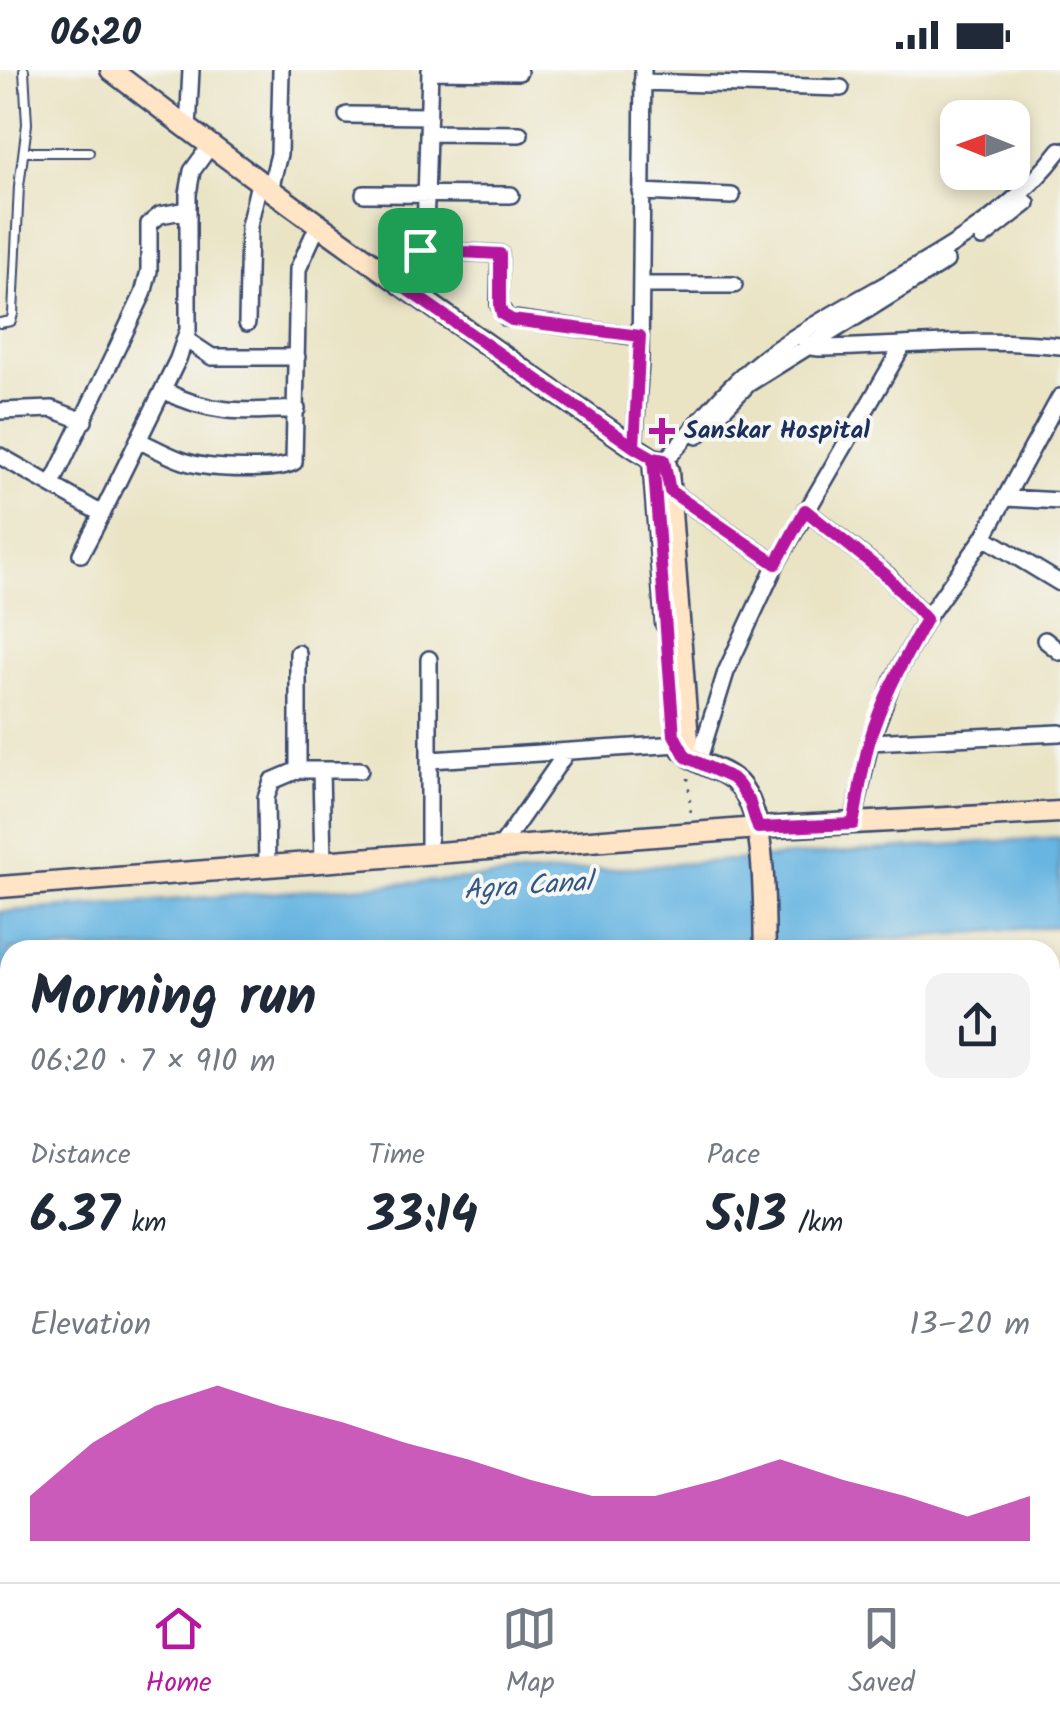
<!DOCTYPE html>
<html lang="en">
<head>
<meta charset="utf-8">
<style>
  body { margin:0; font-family:Kalam,sans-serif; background:#f2f2f3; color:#1f2937; height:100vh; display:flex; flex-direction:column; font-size:38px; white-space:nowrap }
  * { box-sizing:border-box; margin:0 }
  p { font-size:32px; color:#747a83 }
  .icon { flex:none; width:55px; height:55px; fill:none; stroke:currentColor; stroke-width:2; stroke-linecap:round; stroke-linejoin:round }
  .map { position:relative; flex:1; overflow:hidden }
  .panel { position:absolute; left:0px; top:870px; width:1060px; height:642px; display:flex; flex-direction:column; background:#fff; border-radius:30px 30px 0 0; box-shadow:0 5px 15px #0003 }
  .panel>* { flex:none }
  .needle { width:65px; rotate:271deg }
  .controls { position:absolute; left:940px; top:30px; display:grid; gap:20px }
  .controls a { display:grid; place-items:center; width:90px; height:90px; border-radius:20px; background:#fff; box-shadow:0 5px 15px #0003; font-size:50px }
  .pin { position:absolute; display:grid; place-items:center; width:85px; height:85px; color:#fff; margin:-42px; border-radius:20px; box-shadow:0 5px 15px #0006 }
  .round { display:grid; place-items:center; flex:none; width:105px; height:105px; border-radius:20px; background:#f2f2f3 }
  .overview { display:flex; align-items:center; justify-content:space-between; height:170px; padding:0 30px }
  h1 { font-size:55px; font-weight:600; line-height:75px }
  .stats { display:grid; grid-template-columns:repeat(3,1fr); gap:15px; height:170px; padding:10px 30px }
  .stats div { display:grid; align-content:center }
  .stats b { font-size:50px; font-weight:600 }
  .stats small { font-size:28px; font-weight:400 }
  .stats p { font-size:28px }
  .chart { height:280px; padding:20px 30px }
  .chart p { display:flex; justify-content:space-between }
  .chart svg { width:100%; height:180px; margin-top:10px; fill:#b5179e; opacity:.7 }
  .status { display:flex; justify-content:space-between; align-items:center; height:70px; padding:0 50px; background:#fff; direction:ltr }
  .status svg { height:28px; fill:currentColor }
  .dock { display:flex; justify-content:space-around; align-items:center; height:140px; border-top:2px solid #e0e1e3; background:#fff; font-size:28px; color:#747a83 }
  .dock a { display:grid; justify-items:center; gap:5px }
  .dock .current { color:#b5179e }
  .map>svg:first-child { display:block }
  .water { fill:#67b5e1; stroke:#4172a0; stroke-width:2.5 }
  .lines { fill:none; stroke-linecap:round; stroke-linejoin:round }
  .canal { stroke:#67b5e1; stroke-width:15 }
  .lane-casing { stroke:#3a4a6d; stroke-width:12 }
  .street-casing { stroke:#3a4a6d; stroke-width:20 }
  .secondary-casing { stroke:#3a4a6d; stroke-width:25 }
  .highway-casing { stroke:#3a4a6d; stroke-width:32 }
  .path { stroke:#3a4a6d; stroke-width:2.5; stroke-dasharray:2.5 8; stroke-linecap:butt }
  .lane { stroke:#fff; stroke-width:8 }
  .street { stroke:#fff; stroke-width:15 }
  .secondary { stroke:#ffe4c6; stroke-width:20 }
  .highway { stroke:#febc70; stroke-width:28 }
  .route-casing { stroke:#fff; stroke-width:20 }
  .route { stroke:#b5179e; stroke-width:12 }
  .poi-dot { fill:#b5179e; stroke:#f6f6f2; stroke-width:4 }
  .labels { text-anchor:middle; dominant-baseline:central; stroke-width:8; stroke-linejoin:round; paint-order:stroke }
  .poi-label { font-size:25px; font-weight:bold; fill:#1b2f5e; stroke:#f6f6f2; text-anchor:start }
  .water-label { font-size:28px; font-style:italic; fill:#325785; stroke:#f6f6f2 }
</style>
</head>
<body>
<div class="status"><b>06:20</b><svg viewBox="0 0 49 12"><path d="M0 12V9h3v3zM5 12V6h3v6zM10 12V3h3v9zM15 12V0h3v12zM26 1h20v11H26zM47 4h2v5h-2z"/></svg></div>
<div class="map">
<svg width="1060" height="1512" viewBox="0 0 1060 1512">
  <rect width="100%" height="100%" fill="#f6f6f2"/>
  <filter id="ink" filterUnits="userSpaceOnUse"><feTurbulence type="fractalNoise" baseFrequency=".01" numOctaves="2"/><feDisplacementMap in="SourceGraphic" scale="20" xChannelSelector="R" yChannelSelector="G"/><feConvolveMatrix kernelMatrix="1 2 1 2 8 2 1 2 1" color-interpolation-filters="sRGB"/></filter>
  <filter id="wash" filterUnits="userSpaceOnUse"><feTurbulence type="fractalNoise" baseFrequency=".0048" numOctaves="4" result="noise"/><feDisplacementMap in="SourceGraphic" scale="40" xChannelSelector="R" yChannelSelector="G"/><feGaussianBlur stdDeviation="2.25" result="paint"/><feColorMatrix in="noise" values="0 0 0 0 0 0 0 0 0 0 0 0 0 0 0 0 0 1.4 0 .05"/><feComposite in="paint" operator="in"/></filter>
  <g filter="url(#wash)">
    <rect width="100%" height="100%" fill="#eae4c5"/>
    <path class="water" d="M1060,767v89l-319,24h-731v48l-10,1v-87z"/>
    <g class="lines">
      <path class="canal" d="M1050,941h10
        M0,1009h10"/>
    </g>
  </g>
  <g filter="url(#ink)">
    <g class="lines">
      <defs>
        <path id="lane" d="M26,82h63
          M0,253l11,-2 2,-7 6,-128 8,-62 -3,-54"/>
        <path id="street" d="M430,1l89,1
          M642,12l199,6
          M347,45l82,1
          M188,59l3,-59
          M428,63l92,1
          M270,120l9,-36 2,-84
          M641,122l91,4
          M364,124l147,1
          M982,168l45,-35
          M420,180l80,4 -1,51 8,13 133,19
          M641,215h93
          M402,216l16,-29 7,-25 5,-162
          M247,253l2,-97 10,-43
          M185,269l27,18h85
          M805,271l6,6 8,1c81,-1 160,-11 241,-2
          M163,320c47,25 82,22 134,19
          M0,341l52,-2 32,12
          M697,366l51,-52 198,-123
          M138,370c17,8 34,18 52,23 20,6 88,9 104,-1l4,-193 20,-44
          M634,377l6,-84 3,-293
          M0,386l102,58 76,-155 10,-29v-136l4,-23 18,-25
          M659,397c38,-40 67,-83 113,-115 96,-67 216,-106 288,-202
          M52,414l91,-190 6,-23v-47l11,-9 28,-5
          M670,421l106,73
          M1006,428l54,3
          M805,440l82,65 39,44
          M984,467l76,46
          M81,484l21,-40
          M1045,570l15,12
          M429,589v195
          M870,672l190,-9
          M430,690l249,-16
          M698,692l28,-90 50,-108 126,-217
          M298,700v-117
          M321,700l2,93
          M853,754l17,-82 23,-62 33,-61 58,-82 76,-140
          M500,778l66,-95
          M267,798l-1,-70 6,-17 26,-11h62
          M1050,1307h10
          M0,1392l10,-1
          M1050,1422h10
          M1005,1502v10
          M212,1512v-10
          M892,1512v-10"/>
        <path id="secondary" d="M111,0c170,131 346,255 523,377l19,12 11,2 4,10 20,269 -6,9
          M653,389l13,164
          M677,671c15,26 35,22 56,38 36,26 30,129 32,171
          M0,817l758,-59 302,-16
          M1050,1066l10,1
          M0,1153l10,-1
          M1050,1166h10
          M0,1240l10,-1
          M479,1512l4,-10"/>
        <path id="highway" d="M1050,1102h10
          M1050,1130h10
          M0,1176h10
          M0,1205l10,-1"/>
      </defs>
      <use href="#lane" class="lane-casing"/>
      <use href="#street" class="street-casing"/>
      <use href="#secondary" class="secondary-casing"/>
      <use href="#highway" class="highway-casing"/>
      <path class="path" d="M688,708l3,37"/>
      <use href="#lane" class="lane"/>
      <use href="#street" class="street"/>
      <use href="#secondary" class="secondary"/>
      <use href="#highway" class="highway"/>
    </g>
  </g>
  <g class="lines" filter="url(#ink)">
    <defs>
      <path id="route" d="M420,180l-18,36 232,161 19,11 21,277 12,22 46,21 6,6 11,16 9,28 95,-4c6,-28 9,-57 17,-85 13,-43 35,-81 56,-120l-40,-44 -81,-65 -29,54 -106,-73 -6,-31 -11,-2 -19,-11 6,-111 -128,-16 -10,-6 -2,-8v-52l-80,-4"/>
    </defs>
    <use href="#route" class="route-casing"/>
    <use href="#route" class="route"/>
  </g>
  <path class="poi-dot" d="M657 346h10v10h10v10h-10v10h-10v-10h-10v-10h10z"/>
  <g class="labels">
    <g class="poi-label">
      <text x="684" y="361">Sanskar Hospital</text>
    </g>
    <g class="water-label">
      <text transform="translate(528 817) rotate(-4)">Agra Canal</text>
    </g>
  </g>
</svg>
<div class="controls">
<a><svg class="needle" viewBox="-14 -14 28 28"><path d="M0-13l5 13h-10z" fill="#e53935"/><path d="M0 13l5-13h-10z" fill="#747a83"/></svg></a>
</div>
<div class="pin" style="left:420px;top:180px;background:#1e9e55"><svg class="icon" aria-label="arrive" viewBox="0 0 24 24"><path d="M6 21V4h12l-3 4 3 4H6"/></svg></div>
<section class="panel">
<div class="overview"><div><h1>Morning run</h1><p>06:20 · 7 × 910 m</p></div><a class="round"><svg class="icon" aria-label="share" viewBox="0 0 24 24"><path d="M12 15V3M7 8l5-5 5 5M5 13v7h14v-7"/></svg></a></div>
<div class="stats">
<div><p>Distance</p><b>6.37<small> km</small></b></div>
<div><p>Time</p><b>33:14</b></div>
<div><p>Pace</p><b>5:13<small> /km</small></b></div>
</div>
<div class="chart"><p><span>Elevation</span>13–20 m</p>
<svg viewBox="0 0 160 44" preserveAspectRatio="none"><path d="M0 44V33L10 20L20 11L30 6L40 11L50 15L60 20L70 24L80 29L90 33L100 33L110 29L120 24L130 29L140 33L150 38L160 33V44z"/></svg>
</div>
</section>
</div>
<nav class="dock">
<a class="current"><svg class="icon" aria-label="home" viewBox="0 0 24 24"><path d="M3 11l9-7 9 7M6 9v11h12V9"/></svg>Home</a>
<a><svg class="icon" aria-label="map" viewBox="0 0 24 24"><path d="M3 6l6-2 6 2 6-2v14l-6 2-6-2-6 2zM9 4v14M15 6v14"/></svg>Map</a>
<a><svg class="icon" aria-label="saved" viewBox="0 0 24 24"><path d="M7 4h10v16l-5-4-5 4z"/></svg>Saved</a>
</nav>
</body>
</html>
